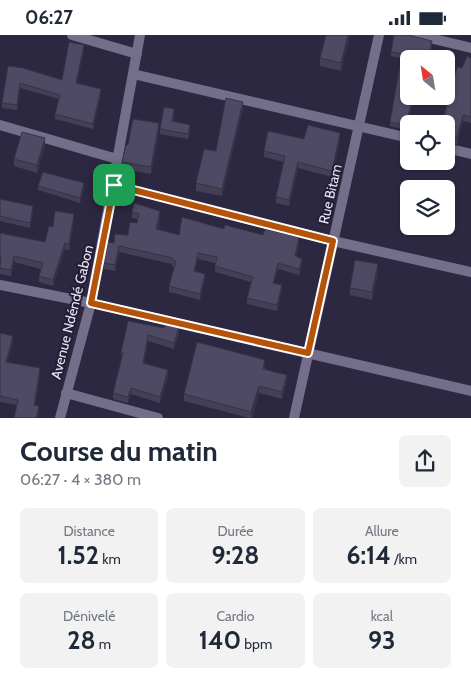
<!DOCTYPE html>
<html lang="fr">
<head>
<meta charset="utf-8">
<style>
  body { margin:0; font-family:Cabin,sans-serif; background:#f2f2f3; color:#1f2937; height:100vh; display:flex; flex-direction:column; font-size:19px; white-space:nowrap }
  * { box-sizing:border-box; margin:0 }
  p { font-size:16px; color:#747a83 }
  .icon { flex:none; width:28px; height:28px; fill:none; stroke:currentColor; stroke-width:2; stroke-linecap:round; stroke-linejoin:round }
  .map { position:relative; height:383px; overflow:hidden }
  .details { display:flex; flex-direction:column; background:#fff; flex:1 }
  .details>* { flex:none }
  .needle { width:32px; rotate:330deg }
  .fabs { position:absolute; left:400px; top:15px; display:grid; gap:10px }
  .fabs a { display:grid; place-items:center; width:55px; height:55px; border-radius:8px; background:#fff; box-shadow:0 1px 4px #0004; font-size:25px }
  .pin { position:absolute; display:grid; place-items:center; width:42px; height:42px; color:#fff; margin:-21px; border-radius:10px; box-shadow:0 2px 8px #0006 }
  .round { display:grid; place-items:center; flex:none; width:52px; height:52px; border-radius:8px; background:#f2f2f3 }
  .headline { display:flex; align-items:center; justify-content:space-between; height:85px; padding:0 20px }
  h1 { font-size:28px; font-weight:800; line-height:38px }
  .metrics { display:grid; grid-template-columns:repeat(3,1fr); gap:8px; height:85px; padding:5px 20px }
  .metrics div { display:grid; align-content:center; border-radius:8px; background:#f2f2f3; text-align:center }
  .metrics b { font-size:25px; font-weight:800 }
  .metrics small { font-size:14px; font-weight:400 }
  .metrics p { font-size:14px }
  .status { display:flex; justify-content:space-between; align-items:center; height:35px; padding:0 25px; background:#fff; direction:ltr }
  .status svg { height:14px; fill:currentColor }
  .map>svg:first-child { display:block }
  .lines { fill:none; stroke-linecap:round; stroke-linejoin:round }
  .minor { stroke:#746e8b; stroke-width:10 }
  .wall { fill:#433f56 }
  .shaded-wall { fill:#373346 }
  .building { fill:#4e4964; stroke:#373346 }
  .route-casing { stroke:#fff; stroke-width:10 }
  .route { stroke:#b45309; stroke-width:6 }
  .labels { text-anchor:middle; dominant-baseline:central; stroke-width:4; stroke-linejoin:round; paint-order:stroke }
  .street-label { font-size:14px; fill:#e7e5f5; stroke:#241e36 }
</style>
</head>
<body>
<div class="status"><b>06:27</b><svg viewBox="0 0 49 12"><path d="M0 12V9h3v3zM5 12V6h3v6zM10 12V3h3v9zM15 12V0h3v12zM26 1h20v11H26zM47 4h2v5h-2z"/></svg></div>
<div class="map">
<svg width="471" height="383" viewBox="0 0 471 383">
  <rect width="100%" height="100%" fill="#2d2841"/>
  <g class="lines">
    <path class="minor" d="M72,0l65,19
      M417,0l54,13
      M133,39l276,64
      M0,90l117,34
      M446,113l25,6
      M114,150l219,56 138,31
      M0,250l91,18 380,88
      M66,358l92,25
      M60,383l31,-115 49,-268
      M294,383l85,-383"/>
  </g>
  <path class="wall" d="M350,0l-9,36 -21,-5v-8z
    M432,11l-3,13h-20v37h5l-8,34 -16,-4v-4l11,-64 -10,-2v-4z
    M84,15l-7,33 24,11 -8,35 -38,-10v-5l4,-15 -39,-11 -3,22 -15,-2v-5l21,-35 39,12z
    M471,23v65l-8,-2 -6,23 -11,-3v-17l16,-56z
    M243,74l-21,87 -26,-5v-8l20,-32z
    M174,79l-1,7 17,9 -2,9 -28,-5v-5z
    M159,96l-8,43 -29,-5v-7l6,-17z
    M304,104h36l-8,38 -34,-9 -9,38 -13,-3v-6l8,-35 -20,-5v-6z
    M45,111l-8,27 -23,-7v-7z
    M38,151l46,2 -4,15 -42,-13z
    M0,164l33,12 -3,17 -30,-7z
    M132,177l28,5 -2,12 21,6 45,-6 39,6 36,8 -3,14 6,8 -3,10 -21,-6 -4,14 8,8 -5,20 -30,-7v-6l4,-16 -36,-10v-9l-17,-4 -3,13 10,8 -5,20 -31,-8v-6l5,-19 -2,-1v-2l-53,-12 -4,19 -11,-2v-6l10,-20 14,-8 9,-12v-4l-5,-1z
    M74,185l-5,30 -4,-1 -12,37 -14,-4v-6l2,-7 -27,-7 -3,14 -11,-2v-41l45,9 8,-15z
    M378,237l-6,28 -22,-5v-7z
    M128,286l36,7 15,5 -5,16 -26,-8 -4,22 24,13 -8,27 -29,-9 -3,9 -15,-4v-6l9,-34 -1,-6z
    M0,298l13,9 -6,20 33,12 -5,31 4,7 -2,6h-23l3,-13 -17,-3z
    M265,332v2l22,13 -5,17 -23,-6 -7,25h-3l-65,-17v-7z"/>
  <path class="shaded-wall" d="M348,0h2l-9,36v-8z
    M432,6v5l-3,13h-1z
    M84,10v5l-8,38v-5z
    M20,48v5l-3,22v-5z
    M101,54v5l-8,35v-5z
    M413,61h1l-8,34v-5z
    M243,67v7l-21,87v-7z
    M463,80v6l-6,23v-7z
    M159,88v8l-8,43v-7z
    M340,98v6l-8,38v-6z
    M45,103v8l-8,27v-8z
    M298,127v6l-9,38v-6z
    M84,148v5l-4,15v-5z
    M33,171v5l-3,17v-5z
    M160,176v6l-4,18v-6z
    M74,179v6l-5,30v-6z
    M299,202v6l-4,19v-6z
    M65,208v6l-12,37v-6z
    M119,211v6l-4,19v-6z
    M198,218v6l-4,18v-6z
    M14,221v6l-3,14v-6z
    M302,224v6l-3,10v-6z
    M278,228v6l-5,20v-6z
    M378,229v8l-6,28v-8z
    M205,239v6l-5,20v-6z
    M282,250v6l-5,20v-6z
    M179,292v6l-5,16v-6z
    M148,300v6l-5,28v-6z
    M13,301v6l-7,26v-6z
    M40,333v6l-6,37v-6z
    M168,335v6l-8,27v-6z
    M287,340v7l-5,17v-7z
    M259,351v7l-8,25v-6z
    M131,353v6l-3,9v-6z"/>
  <path class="building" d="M326,0h22l-7,28 -21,-5z
    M394,0h14l24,6 -4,18h-19v37h4l-7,29 -16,-3 12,-68 -11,-2z
    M69,7l15,3 -8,38 25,6 -8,35 -38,-10 5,-19 -40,-12 -3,22 -15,-2 6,-37 15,2 39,12z
    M467,21l4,2v59l-8,-2 -6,22 -11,-2v-11h-4l15,-57 5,1z
    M226,63l17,4 -21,87 -26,-6 8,-34 12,2z
    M164,72l10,2 -2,12 18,4 -2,9 -28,-5z
    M133,84l26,4 -8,44 -29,-5 4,-17h2z
    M308,90l32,8 -8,38 -34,-9 -9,38 -13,-3 9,-41 -21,-5 4,-20 36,8z
    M22,97l23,6 -8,27 -23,-6z
    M43,137l41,11 -4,15 -42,-12z
    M0,164l33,7 -3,17 -30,-7z
    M134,168l26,8 -4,18 23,6 3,-18 42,12 1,-4 38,10 2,-6 34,8 -4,19 7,3 -3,10 -21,-6 -5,20 9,2 -5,20 -30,-7 6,-21 -38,-11 2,-9 -19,-4 -4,18 11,3 -5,20 -31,-8 7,-25 -4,-1 1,-2 -54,-12 -4,19 -11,-2 4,-21 6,1 1,-9 13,1 2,-13 7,1 2,-9 -7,-2z
    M55,176l19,3 -5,30 -4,-1 -12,37 -14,-4 4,-13 -29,-7 -3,14 -11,-2 1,-12h-1v-23l45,9 4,-16 4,1z
    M355,225l23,4 -6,28 -22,-4z
    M128,286l36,7 2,-5 13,4 -5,16 -26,-8 -5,28 25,7 -8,27 -29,-9 -3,9 -15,-4 10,-40h-2z
    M0,298l13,3 -7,26 34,6 -6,37 5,1 -3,12h-22l4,-18 -18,-4z
    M197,307l68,18 -2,9 24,6 -5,17 -23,-6 -8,26 -67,-18z"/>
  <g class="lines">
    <defs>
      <path id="route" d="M114,150l219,56 -25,112 -217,-50z"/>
    </defs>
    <use href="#route" class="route-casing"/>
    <use href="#route" class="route"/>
  </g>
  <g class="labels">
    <g class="street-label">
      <text transform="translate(330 159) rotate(-77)">Rue Bitam</text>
      <text transform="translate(72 277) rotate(-76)">Avenue Ndéndé Gabon</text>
    </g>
  </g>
</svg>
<div class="fabs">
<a><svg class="needle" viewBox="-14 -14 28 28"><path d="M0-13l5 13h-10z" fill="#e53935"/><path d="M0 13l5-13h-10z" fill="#747a83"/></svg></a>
<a><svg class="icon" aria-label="locate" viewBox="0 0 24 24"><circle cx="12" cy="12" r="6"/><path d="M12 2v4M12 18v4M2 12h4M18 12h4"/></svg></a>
<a><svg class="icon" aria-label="layers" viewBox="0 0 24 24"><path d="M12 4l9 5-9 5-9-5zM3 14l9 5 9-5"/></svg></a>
</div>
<div class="pin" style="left:114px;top:150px;background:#1e9e55"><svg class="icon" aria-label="arrive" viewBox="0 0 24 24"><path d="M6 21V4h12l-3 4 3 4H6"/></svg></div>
</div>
<section class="details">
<div class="headline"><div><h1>Course du matin</h1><p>06:27 · 4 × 380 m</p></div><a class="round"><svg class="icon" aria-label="share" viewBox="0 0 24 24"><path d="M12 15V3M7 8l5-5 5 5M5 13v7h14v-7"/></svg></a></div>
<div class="metrics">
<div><p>Distance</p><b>1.52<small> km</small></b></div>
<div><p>Durée</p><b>9:28</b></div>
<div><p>Allure</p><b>6:14<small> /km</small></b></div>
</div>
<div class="metrics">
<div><p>Dénivelé</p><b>28<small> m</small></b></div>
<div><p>Cardio</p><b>140<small> bpm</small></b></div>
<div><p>kcal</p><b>93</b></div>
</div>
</section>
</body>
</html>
